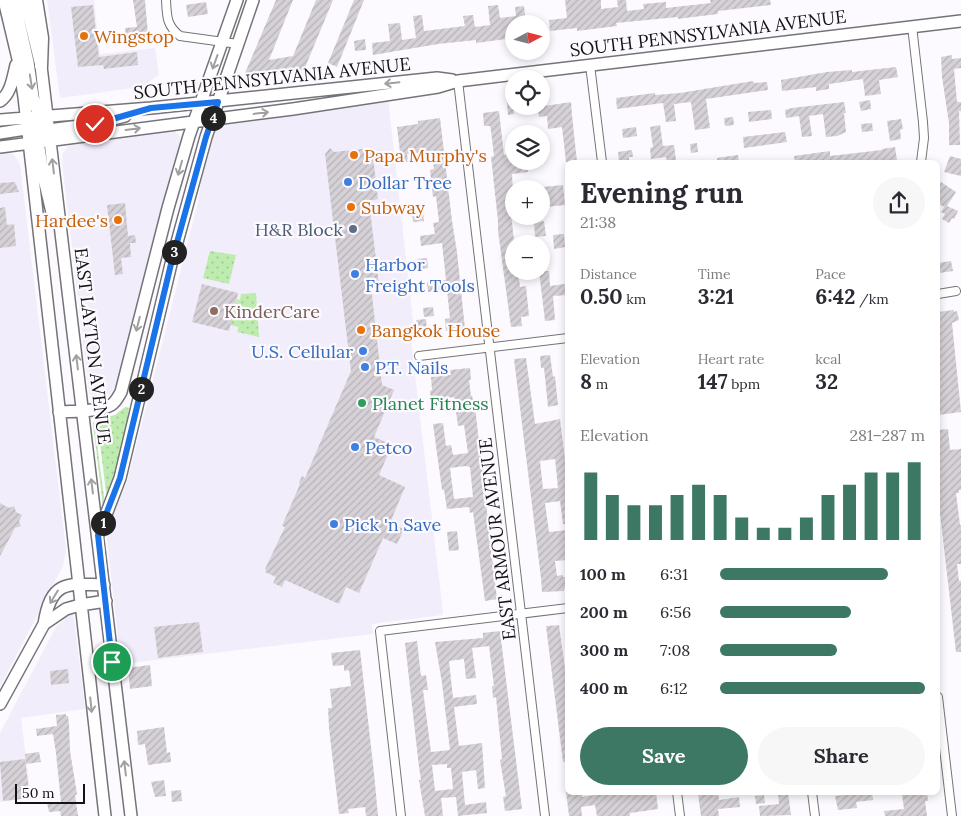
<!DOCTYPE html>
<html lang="en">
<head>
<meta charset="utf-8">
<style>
  body { margin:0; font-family:Lora,serif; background:#f7f7f7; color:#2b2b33; height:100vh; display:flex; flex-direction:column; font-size:19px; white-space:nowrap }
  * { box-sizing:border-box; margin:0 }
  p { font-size:16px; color:#7c7c81 }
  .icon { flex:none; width:28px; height:28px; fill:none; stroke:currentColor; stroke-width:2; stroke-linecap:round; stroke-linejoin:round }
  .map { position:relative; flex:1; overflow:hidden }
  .sheet { position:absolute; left:565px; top:160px; width:375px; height:635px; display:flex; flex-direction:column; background:#fff; border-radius:8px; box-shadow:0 2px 8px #0003 }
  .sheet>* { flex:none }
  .needle { width:32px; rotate:83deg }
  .tools { position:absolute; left:505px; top:15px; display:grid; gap:10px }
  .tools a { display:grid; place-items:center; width:45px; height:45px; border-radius:50%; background:#fff; box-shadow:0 2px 8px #0003; font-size:25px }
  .scale { position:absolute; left:15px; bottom:12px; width:70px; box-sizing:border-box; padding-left:5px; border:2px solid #131214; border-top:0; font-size:14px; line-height:18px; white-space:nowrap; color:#131214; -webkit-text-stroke:4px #fcfafe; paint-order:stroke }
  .pin { position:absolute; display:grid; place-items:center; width:42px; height:42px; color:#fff; margin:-21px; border:2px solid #fff; border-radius:50%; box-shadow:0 1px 5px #0007 }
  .km { position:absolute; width:25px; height:25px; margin:-12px; border-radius:50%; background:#222; color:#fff; font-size:14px; line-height:25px; text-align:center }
  .round { display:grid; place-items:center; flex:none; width:52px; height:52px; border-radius:26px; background:#f7f7f7 }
  .overview { display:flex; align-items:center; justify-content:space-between; height:85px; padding:0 15px }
  h1 { font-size:28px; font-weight:800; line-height:38px }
  .figures { display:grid; grid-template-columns:repeat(3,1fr); gap:8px; height:85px; padding:5px 15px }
  .figures div { display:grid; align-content:center }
  .figures b { font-size:21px; font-weight:800 }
  .figures small { font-size:14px; font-weight:400 }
  .figures p { font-size:14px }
  .chart { height:140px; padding:10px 15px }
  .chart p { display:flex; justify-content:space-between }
  .chart svg { width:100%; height:90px; margin-top:5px; stroke:#3c7863; stroke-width:6 }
  .cta { display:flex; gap:10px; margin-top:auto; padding:10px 15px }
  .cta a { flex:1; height:58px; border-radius:30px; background:#3c7863; color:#fff; font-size:20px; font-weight:800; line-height:58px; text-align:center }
  .cta a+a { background:#f7f7f7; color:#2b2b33 }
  ul { padding:0 15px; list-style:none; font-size:16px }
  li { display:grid; grid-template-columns:80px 60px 1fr; align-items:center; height:38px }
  li i { height:12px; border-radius:6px; background:#3c7863 }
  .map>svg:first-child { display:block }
  .built { fill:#f2edfb }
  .grass { fill:url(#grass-dots) }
  .building { fill:url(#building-hatch); fill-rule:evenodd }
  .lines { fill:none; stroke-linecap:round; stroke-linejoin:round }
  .street-casing { stroke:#757378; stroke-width:10 }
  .secondary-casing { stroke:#757378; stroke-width:14 }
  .primary-casing { stroke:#757378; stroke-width:15 }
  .street { stroke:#fff; stroke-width:8 }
  .secondary { stroke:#fff; stroke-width:11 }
  .primary { stroke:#fff; stroke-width:12 }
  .oneway { stroke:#a1a0a1 }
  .route-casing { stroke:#fff; stroke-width:10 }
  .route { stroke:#1a73e8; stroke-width:6 }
  .food-dot { fill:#e8710a; stroke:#fcfafe; stroke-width:2 }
  .shop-dot { fill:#3f7fe0; stroke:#fcfafe; stroke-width:2 }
  .service-dot { fill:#5c6f8a; stroke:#fcfafe; stroke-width:2 }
  .education-dot { fill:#8d6e63; stroke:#fcfafe; stroke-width:2 }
  .leisure-dot { fill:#2e9e5b; stroke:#fcfafe; stroke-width:2 }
  .labels { text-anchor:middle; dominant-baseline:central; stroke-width:4.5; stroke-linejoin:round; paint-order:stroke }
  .street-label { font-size:18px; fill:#131214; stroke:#fcfafe }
  .food-label { font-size:18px; fill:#c56008; stroke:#fcfafe; text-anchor:start }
  .shop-label { font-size:18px; fill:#366cbe; stroke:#fcfafe; text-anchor:start }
  .service-label { font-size:18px; fill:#4e5e75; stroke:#fcfafe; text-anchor:end }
  .education-label { font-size:18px; fill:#785e54; stroke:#fcfafe; text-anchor:start }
  .leisure-label { font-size:18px; fill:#27864d; stroke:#fcfafe; text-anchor:start }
</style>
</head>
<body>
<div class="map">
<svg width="961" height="816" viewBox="0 0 961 816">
  <defs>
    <pattern id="grass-dots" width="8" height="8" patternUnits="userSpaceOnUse" patternTransform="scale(1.25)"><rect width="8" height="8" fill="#beecaf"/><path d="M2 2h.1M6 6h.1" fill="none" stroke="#a2c996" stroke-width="1.8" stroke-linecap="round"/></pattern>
    <pattern id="building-hatch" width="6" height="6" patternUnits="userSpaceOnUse" patternTransform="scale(1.25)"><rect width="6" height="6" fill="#d6d1d6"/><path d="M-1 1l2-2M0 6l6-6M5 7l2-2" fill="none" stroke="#b7b2b7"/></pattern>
  </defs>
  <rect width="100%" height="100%" fill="#fcfafe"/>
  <path class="built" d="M47,0h47l6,54 55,-6 4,27 -18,12 -81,11z
    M388,98l27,241 -4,1 32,272 -1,3 -70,9 1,10 -252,30 -15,-132 21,-50 71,-280 5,-32 11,-39 5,-6 6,-3 102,-12z
    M173,130l7,6 1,8 -21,72 -42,165 -7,12 -12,6 -4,-1 -6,-5 -27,-231 1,-9 6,-8 6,-2 57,-9z
    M0,152l11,1 4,3 5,8 46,385 -3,17 -63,121z
    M69,614h3l2,4 11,91 -64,9 10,80 -31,4v-69l56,-106z"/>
  <path class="grass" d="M210,251l26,4 -7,29 -26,-6z
    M256,293l3,44 -22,-5 2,-5 -9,-2 7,-26 3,1 1,-6z
    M125,407l4,1c-5,33 -9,61 -22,92l-10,-81 18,-4z
    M94,421l11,83 -2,2 -10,-82z"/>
  <path class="building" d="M133,0h12l3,34 -22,2 -1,-8 12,-1z
    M276,0h17l-24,60 24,-4 23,-56h17l-29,70 -61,8z
    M354,0h10l-27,67 -9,-4z
    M565,0h36v9l17,-2 -1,-7h9l1,11 17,-2 -1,-5 23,-2v6l45,-5 -1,-3h60l1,5 -53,6v3l-25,3 -15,2v-2l-62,6 1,3 -40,5v-3l-27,3 -1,-11 18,-2z
    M206,2l2,12 -20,3 -2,-12z
    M93,5l6,52 38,-5 1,13 -34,4 -1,-4 -25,2 -7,-60z
    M498,5l2,13 16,-2 -1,-9 9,-1 2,18h-12v14l-38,5v-3l-38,4 -65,11 -1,-12 18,-2 -2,-17 12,-1 2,17 14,-2 -3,-22 9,-1 2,16 41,-5 -2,-10 10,-1 2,12 15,-2 -2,-19z
    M365,39l1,11 -11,1 -1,-10z
    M952,55v4l9,-1v10l-7,1 3,33h4v9h-2l1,34h-11v-22l-7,-46 -1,-20z
    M896,67l2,10 -19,3 2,14 -16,2 -2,-17 -34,5v5l-13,2v-4l-34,4 -1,-11 46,-8 25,-2v2z
    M753,81l1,2 13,-1 1,8 -62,9 4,29 -15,2 -4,-28 -17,2 2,17 -10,1 -3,-19 -46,6 -1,-11 39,-5v2l25,-2z
    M514,90v24l-6,1 -2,-24z
    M870,100l1,9 -10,2 -2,-9z
    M571,102l1,13 5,47h-11l-4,-35 -14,2 -1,-13 -8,1 -1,-10z
    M844,102l2,11h-2l2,19 -9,4 -11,1 -3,-23 -14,2 3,20 -10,1 -3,-21 -13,2 -1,-8 7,-2z
    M771,110l1,9 -23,3 -1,-10z
    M499,111l5,44 7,-1 1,9 15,-2 1,11 -16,2 2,38 -3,1 3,28v30h4l2,16 6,-1 3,30 -8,1 1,9 -11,1 -13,-96v-10l-7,-64 3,-1 -3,-25 -1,-5h-6l-1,-13z
    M733,117l1,8 -9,1 -1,-8z
    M440,118l12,103 5,31 8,77 -19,2 -1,-12 5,-1 -3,-28 -19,2 -1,-10 19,-2 -4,-37 -21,3 -1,-10 15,-2 -2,-11 6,-1 -3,-26 -3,1 -3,-27 4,-1 -2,-18 -25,3 1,8 -11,1 -1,-10 4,-1 -3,-25 21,-3v-3z
    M901,119l2,10 -3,1 1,9 -11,2 -3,-20z
    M872,123l1,8 -11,1 -1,-8z
    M660,125l3,21 11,-1 2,15 -9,1 -1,-4 -15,2 -1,-11 3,-1 -3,-20z
    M636,127l1,9 -14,2 -1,-9z
    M785,132l2,10 -43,6 -1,-11z
    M697,143l1,9 -7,1 -1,-9z
    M895,147l2,13 -20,2h-82l-1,-6 36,-5v5l52,-6v-1z
    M330,148l4,4 38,-4 6,51 -9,2 10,84 -8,1 11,99 12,5 -20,47 18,8 -13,30 26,12 -15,36 14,6 -7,15 -14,-6 -24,55 -13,-6 -7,17 -54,-24 -3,7 -9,-4 3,-6 -11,-5 1,-2 -1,-1 20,-42 -3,-1 18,-42 -1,-1 3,-7 3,2 46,-107 -26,-217z
    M632,150l1,7h-4v3l-10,2 -1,-10z
    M738,155l1,7h-22v-4z
    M950,156l11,3v17l-17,-4z
    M15,182l4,10 -19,2v-11z
    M941,182l15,10 -9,14 11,5 -4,8 -2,-1 -3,5 -7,-4 3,-5 -4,-2 3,-5 -6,-4v-15z
    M563,185l2,20 -20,2 -2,-20z
    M125,203l3,33 7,-1 1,8h-6l1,14 -10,1 2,16 -8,1 -8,-70z
    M5,207l2,18 7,-1 2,22 -16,2v-40z
    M423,210l1,11 -11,1 -1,-11z
    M544,221l2,15 -11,1 -1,-14z
    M564,234l1,13 -11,2 -1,-14z
    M427,258l1,10 -10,2 -1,-11z
    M951,261l2,10 -14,2 -1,-10z
    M539,271h10l1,15 15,-2 2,11 -14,1 2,24 -10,1z
    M202,284l36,9 -9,38 -37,-9z
    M433,307l1,9 -10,1 -1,-9z
    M954,310v2l3,-1 2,9 -7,3 9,89 -23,3v-103z
    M426,319l1,15 -9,1 -2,-15z
    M550,355l3,22 2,-1 3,29 -10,2 -4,-39h-3l-1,-12z
    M526,358l9,66 25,-5 8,65v40h-5l-3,-23 -15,2 4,29 19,-2v30l-13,1 2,15 6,-1v2h5v11l-4,1v2l-22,1 -1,-14 -27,-219zM555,459l3,29 -15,1 -3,-28z
    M470,368l1,12h-2l2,16h1l3,11 22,192 -12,2 -12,-89 -3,1 -1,-6 -22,2 -3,-19h-2l-9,-66 10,-1 3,23 5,-1 2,10 15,-2 -4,-28 -6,1 -4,-29 -23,3 -1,-9 2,-1 -1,-13 20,-2 -1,-5zM466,466l4,1 3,30 -19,2 -4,-31z
    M948,429l2,21 11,-1v41h-2v3h-3l4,32h1v39h-4l2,17h2v71h-5l-18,-156v-66z
    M0,503l9,5 5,-2 2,6 6,3 -3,6 2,5 -6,2 -15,28z
    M457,531l2,19 -10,1 -2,-19z
    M199,622l4,30 -45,6 -4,-31z
    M559,625l9,65v71l-5,1 -17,-136z
    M500,631l22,178 -17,2 -2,-14 3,-1 -6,-36 2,-1 -6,-62 -3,1 -1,-12h2l-5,-40 -17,2 4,30 -10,1 -2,-20 -15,2 4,37 23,-3 1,9 -23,3 5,39 23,-3 3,45 -7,1 -2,-19 -14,2 3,33 21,-3 1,11 -29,3 -2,-19 -15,1 2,18h-18l-6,-36h2l-2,-13 -14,-124 12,-2 4,35 5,-1 2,15h-5l8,62 19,-2 -8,-67 -7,-41 48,-4v-5zM447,764v4h4l2,21 -18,2 -3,-26z
    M360,650l14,123 4,43h-12l-1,-9 -17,2 1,4 -10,1 -10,-86 -1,-20h4l-2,-19 21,-3 -2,-16 -5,1v-6l-11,1 -2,-13z
    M150,665l2,21 -22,3 -2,-21z
    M68,669l1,14 -18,2 -1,-14z
    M66,714v2h2l1,8 1,27 7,43 -2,1 3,21h-17l-1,-5 -11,1 -2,-9 14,-1 -5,-49 -3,-19 -16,2 -1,-7 21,-3 -1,-11z
    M164,727l3,26 3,-1 1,10 -23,3 -3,-21 -7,1 -1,-14z
    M39,752l2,10 -15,2 -1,-10z
    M25,759l5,39 -27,3 -3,-39z
    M164,780l2,16 -11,1 -4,-15z
    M181,790l1,11 -10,1 -1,-11z
    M566,792h16v5l35,-5h39l2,17 -28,4v3h-33l-2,-11 -14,2 1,9h-13z
    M718,792l1,8 20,-3 1,10 -22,2 1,7h-18l-3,-22z
    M778,792h10l3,23 -31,1 -1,-10 20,-2z
    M872,792l1,8 -17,2 1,6 -19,2 -3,-14z
    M905,792h22l1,9h-3l2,15h-42l-1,-5 20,-2 -2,-14h3z
    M764,795l1,8 -9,1 -1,-8z"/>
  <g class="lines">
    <defs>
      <path id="street" d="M166,0c1,16 0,25 14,36l58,8
        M912,26l11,96 1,16 -3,24
        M590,65l12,97
        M458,81l87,735
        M938,294l18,-3
        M419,356l149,-18
        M938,697l14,119
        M677,792l3,24
        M812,792l3,24
        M401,816l-21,-185 188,-23"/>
      <path id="secondary" d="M4,0l14,59 6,38 81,719
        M14,0l14,62 5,35 8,27
        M25,0l16,66 90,750
        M0,101c11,-7 13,-24 16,-36
        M26,119l5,5 6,12 7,43 10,42
        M0,120l151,-12 286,-30 15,2
        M0,133l32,-5
        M43,133l13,-4 39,-5 30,-8
        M0,147l293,-38 145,-22 20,-6 503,-60
        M59,412c14,-1 40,0 52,-7 5,-3 7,-8 10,-13l47,-184 21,-72 48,-136
        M99,533l21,-55 51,-214 35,-127 47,-137
        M44,624l22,-15 14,-4 26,-4
        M0,704l44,-80c7,-43 22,-41 60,-39"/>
      <path id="primary" d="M36,0l6,38 -1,28"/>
    </defs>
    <use href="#street" class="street-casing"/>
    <use href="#secondary" class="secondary-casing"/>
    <use href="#primary" class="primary-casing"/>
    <use href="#street" class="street"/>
    <use href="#secondary" class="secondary"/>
    <use href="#primary" class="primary"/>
  </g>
  <defs><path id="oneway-shaft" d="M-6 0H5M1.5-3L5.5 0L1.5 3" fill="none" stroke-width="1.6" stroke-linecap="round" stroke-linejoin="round" transform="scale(1.25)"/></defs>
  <g class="oneway">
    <use href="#oneway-shaft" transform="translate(215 62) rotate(110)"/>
    <use href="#oneway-shaft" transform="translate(31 82) rotate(81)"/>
    <use href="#oneway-shaft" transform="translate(392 83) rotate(174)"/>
    <use href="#oneway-shaft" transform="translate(261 113) rotate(-7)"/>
    <use href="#oneway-shaft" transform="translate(133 129) rotate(-7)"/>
    <use href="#oneway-shaft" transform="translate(53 166) rotate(-97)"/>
    <use href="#oneway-shaft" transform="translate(180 168) rotate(106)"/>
    <use href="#oneway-shaft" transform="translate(138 324) rotate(104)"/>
    <use href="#oneway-shaft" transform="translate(77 362) rotate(-97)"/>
    <use href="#oneway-shaft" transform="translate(92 486) rotate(-97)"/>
    <use href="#oneway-shaft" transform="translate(54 597) rotate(121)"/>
    <use href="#oneway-shaft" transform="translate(91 705) rotate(84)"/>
    <use href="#oneway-shaft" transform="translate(125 768) rotate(-97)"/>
  </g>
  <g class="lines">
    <defs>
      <path id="route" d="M95,124l56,-16 67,-6 -12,35 -35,127 -51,214 -22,57 14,127"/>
    </defs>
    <use href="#route" class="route-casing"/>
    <use href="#route" class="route"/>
  </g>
  <g class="food-dot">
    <circle cx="84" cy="36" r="5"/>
    <circle cx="354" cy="155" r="5"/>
    <circle cx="351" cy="207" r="5"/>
    <circle cx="118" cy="220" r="5"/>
    <circle cx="361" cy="330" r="5"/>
  </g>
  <g class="shop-dot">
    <circle cx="348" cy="182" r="5"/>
    <circle cx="355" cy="274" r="5"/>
    <circle cx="363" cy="351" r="5"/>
    <circle cx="365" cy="367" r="5"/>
    <circle cx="355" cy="447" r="5"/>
    <circle cx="334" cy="524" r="5"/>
  </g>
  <circle class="service-dot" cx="353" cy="229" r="5"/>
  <circle class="education-dot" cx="214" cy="311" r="5"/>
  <circle class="leisure-dot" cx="362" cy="403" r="5"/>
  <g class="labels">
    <g class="street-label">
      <text transform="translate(708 33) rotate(-7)">SOUTH PENNSYLVANIA AVENUE</text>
      <text transform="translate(272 78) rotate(-6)">SOUTH PENNSYLVANIA AVENUE</text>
      <text transform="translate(93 346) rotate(83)">EAST LAYTON AVENUE</text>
      <text transform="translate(497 539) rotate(-97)">EAST ARMOUR AVENUE</text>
    </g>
    <g class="food-label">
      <text x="94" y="36">Wingstop</text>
      <text x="364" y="155">Papa Murphy's</text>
      <text x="361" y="207">Subway</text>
      <text x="108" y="220" text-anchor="end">Hardee's</text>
      <text x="371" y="330">Bangkok House</text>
    </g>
    <g class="shop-label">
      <text x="358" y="182">Dollar Tree</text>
      <text x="365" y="264">Harbor<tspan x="365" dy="21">Freight Tools</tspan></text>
      <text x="353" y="351" text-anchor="end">U.S. Cellular</text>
      <text x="375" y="367">P.T. Nails</text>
      <text x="365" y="447">Petco</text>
      <text x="344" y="524">Pick 'n Save</text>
    </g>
    <g class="service-label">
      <text x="343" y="229">H&amp;R Block</text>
    </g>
    <g class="education-label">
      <text x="224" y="311">KinderCare</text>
    </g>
    <g class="leisure-label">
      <text x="372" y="403">Planet Fitness</text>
    </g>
  </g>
</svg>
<div class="tools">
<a><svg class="needle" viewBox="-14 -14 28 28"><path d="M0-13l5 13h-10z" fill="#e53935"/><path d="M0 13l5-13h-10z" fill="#7c7c81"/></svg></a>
<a><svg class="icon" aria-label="locate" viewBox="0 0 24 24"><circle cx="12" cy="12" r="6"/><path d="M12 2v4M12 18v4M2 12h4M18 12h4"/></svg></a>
<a><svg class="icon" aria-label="layers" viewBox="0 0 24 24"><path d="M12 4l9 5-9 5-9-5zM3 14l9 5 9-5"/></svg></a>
<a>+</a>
<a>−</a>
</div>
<div class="scale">50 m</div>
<div class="pin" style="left:112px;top:662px;background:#1e9e55"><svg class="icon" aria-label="arrive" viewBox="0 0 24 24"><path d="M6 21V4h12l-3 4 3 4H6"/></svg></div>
<div class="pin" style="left:95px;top:124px;background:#d93025"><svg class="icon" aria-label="check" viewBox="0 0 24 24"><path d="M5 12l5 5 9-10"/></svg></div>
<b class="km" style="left:103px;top:523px">1</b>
<b class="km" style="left:141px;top:389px">2</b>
<b class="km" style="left:174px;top:252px">3</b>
<b class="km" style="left:213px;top:118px">4</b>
<section class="sheet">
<div class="overview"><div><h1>Evening run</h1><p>21:38</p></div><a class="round"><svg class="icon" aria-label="share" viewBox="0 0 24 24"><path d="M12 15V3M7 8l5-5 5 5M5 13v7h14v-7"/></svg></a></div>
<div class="figures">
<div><p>Distance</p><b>0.50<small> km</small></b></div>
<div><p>Time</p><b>3:21</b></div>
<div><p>Pace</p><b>6:42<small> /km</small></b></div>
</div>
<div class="figures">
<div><p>Elevation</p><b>8<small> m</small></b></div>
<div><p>Heart rate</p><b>147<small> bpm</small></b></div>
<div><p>kcal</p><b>32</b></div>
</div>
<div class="chart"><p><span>Elevation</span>281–287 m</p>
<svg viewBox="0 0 160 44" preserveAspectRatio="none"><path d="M5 44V11M15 44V22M25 44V27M35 44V27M45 44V22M55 44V17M65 44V22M75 44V33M85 44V38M95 44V38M105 44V33M115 44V22M125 44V17M135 44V11M145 44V11M155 44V6"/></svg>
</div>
<ul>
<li><b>100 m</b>6:31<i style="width:82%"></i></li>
<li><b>200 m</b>6:56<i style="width:64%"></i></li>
<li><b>300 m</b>7:08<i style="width:57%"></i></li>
<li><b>400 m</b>6:12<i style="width:100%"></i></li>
</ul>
<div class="cta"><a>Save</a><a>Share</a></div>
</section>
</div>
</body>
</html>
